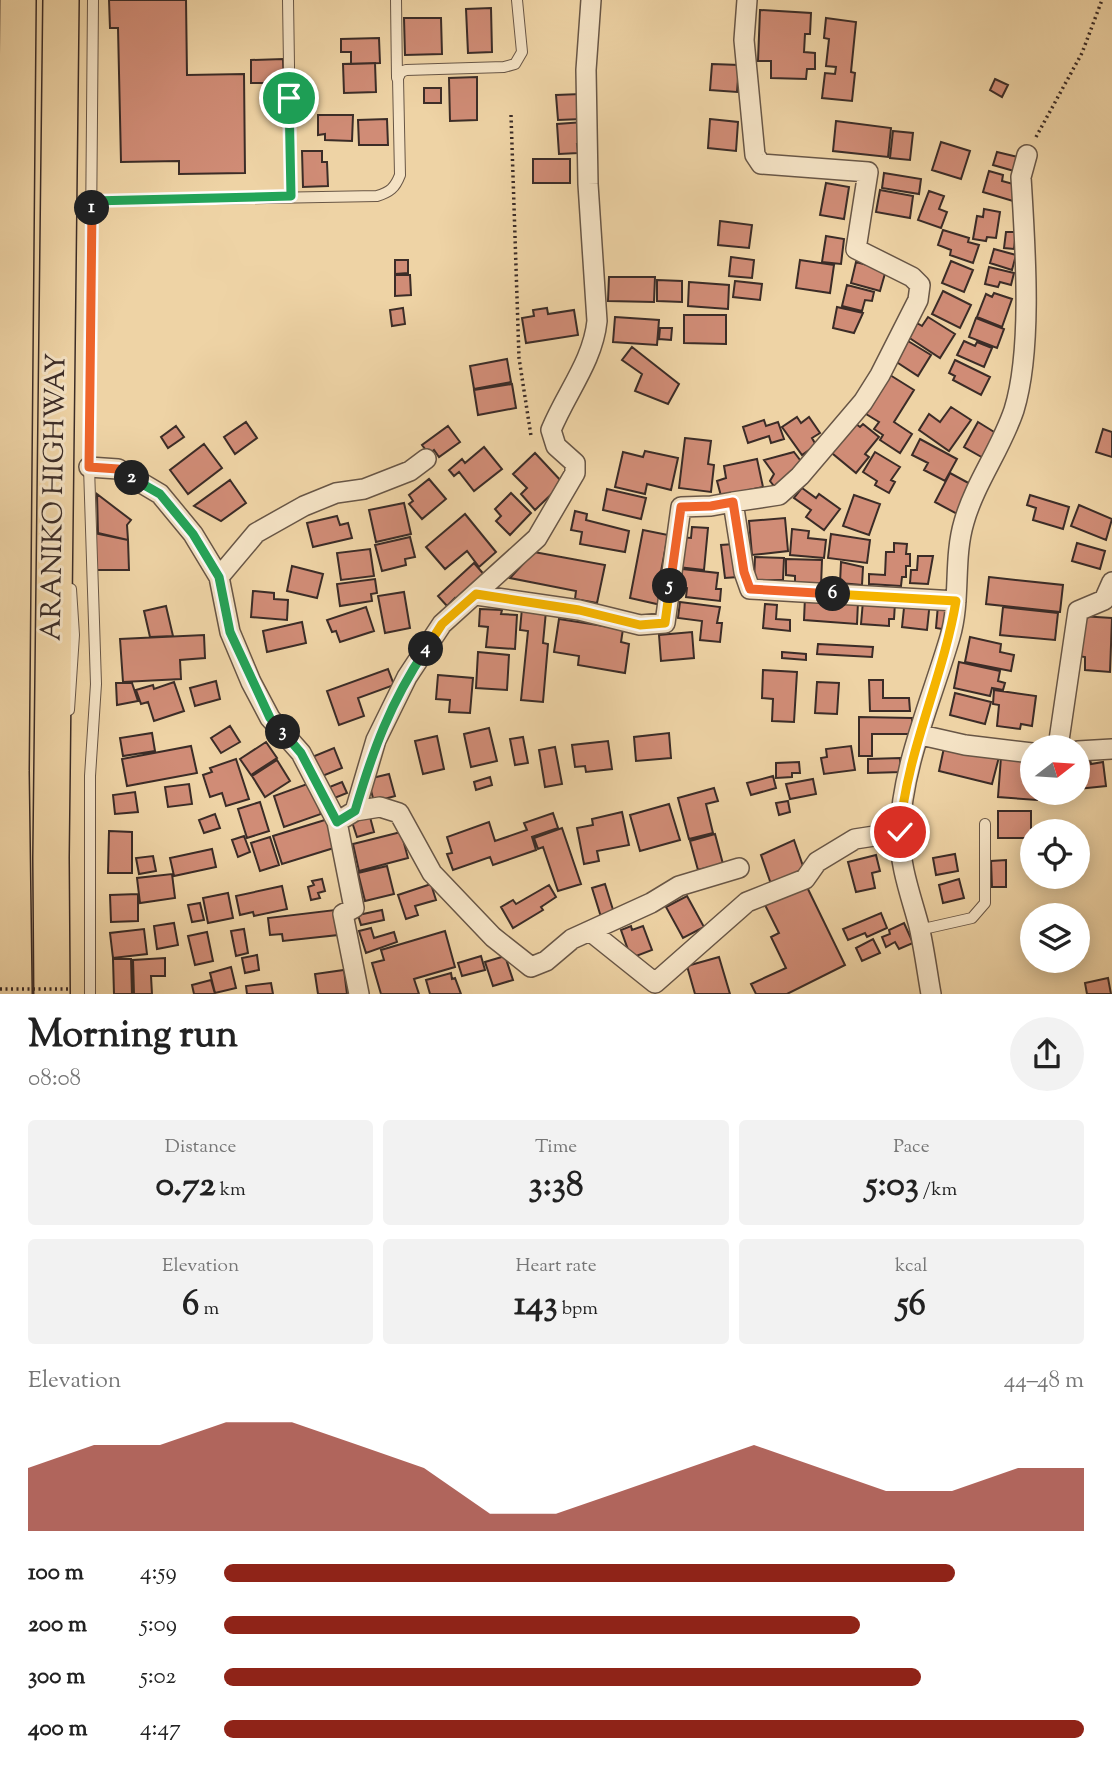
<!DOCTYPE html>
<html lang="en">
<head>
<meta charset="utf-8">
<style>
  body { margin:0; font-family:"Sorts Mill Goudy",serif; background:#f2f2f2; color:#222; height:100vh; display:flex; flex-direction:column; font-size:26px; white-space:nowrap }
  * { box-sizing:border-box; margin:0 }
  p { font-size:23px; color:#767676 }
  .icon { flex:none; width:38px; height:38px; fill:none; stroke:currentColor; stroke-width:2; stroke-linecap:round; stroke-linejoin:round }
  .map { position:relative; height:994px; overflow:hidden }
  .details { display:flex; flex-direction:column; background:#fff; flex:1 }
  .details>* { flex:none }
  .needle { width:46px; rotate:73deg }
  .controls { position:absolute; left:1020px; top:735px; display:grid; gap:14px }
  .controls a { display:grid; place-items:center; width:70px; height:70px; border-radius:50%; background:#fff; box-shadow:0 4px 18px #0003; font-size:35px }
  .pin { position:absolute; display:grid; place-items:center; width:60px; height:60px; color:#fff; margin:-30px; border:4px solid #fff; border-radius:50%; box-shadow:0 2px 7px #0007 }
  .km { position:absolute; width:35px; height:35px; margin:-18px; border-radius:50%; background:#222; color:#fff; font-size:19px; line-height:35px; text-align:center }
  .round { display:grid; place-items:center; flex:none; width:74px; height:74px; border-radius:37px; background:#f2f2f2 }
  .summary { display:flex; align-items:center; justify-content:space-between; height:119px; padding:0 28px }
  h1 { font-size:38px; font-weight:700; line-height:52px }
  .figures { display:grid; grid-template-columns:repeat(3,1fr); gap:10px; height:119px; padding:7px 28px }
  .figures div { display:grid; align-content:center; border-radius:7px; background:#f2f2f2; text-align:center }
  .figures b { font-size:35px; font-weight:700 }
  .figures small { font-size:19px; font-weight:400 }
  .figures p { font-size:19px }
  .chart { height:196px; padding:14px 28px }
  .chart p { display:flex; justify-content:space-between }
  .chart svg { width:100%; height:126px; margin-top:7px; fill:#8f2418; opacity:.7 }
  ul { padding:0 28px; list-style:none; font-size:23px }
  li { display:grid; grid-template-columns:112px 84px 1fr; align-items:center; height:52px }
  li i { height:18px; border-radius:9px; background:#8f2418 }
  .map>svg:first-child { display:block }
  .building { fill:#d08c76; stroke:#3b2c27; stroke-width:2 }
  .lines { fill:none; stroke-linecap:round; stroke-linejoin:round }
  .lane-casing { stroke:#685646; stroke-width:12 }
  .street-casing { stroke:#685646; stroke-width:22 }
  .highway-casing { stroke:#3b2c27; stroke-width:38 }
  .path { stroke:#3b2c27; stroke-width:3.5; stroke-dasharray:2 3.5; stroke-linecap:butt }
  .lane { stroke:#f4e2c4; stroke-width:10 }
  .street { stroke:#f4e2c4; stroke-width:19 }
  .highway { stroke:#eed3a5; stroke-width:35 }
  .path-bridge { stroke:#3b2c27; stroke-width:3.5; stroke-dasharray:2 3.5; stroke-linecap:butt }
  .split-1-casing { stroke:#fff; stroke-width:14 }
  .split-2-casing { stroke:#fff; stroke-width:14 }
  .split-3-casing { stroke:#fff; stroke-width:14 }
  .split-4-casing { stroke:#fff; stroke-width:14 }
  .split-5-casing { stroke:#fff; stroke-width:14 }
  .split-6-casing { stroke:#fff; stroke-width:14 }
  .split-7-casing { stroke:#fff; stroke-width:14 }
  .split-1 { stroke:#22a559; stroke-width:9 }
  .split-2 { stroke:#f0652b; stroke-width:9 }
  .split-3 { stroke:#22a559; stroke-width:9 }
  .split-4 { stroke:#22a559; stroke-width:9 }
  .split-5 { stroke:#f5b400; stroke-width:9 }
  .split-6 { stroke:#f0652b; stroke-width:9 }
  .split-7 { stroke:#f5b400; stroke-width:9 }
  .labels { text-anchor:middle; dominant-baseline:central; stroke-width:6; stroke-linejoin:round; paint-order:stroke }
  .street-label { font-size:28px; fill:#3b2c27; stroke:#f4e2c4 }
</style>
</head>
<body>
<div class="map">
<svg width="1112" height="994" viewBox="0 0 1112 994">
  <rect width="100%" height="100%" fill="#eed3a5"/>
  <filter id="stains"><feTurbulence type="fractalNoise" baseFrequency=".00286" numOctaves="4"/><feColorMatrix values="0 0 0 0 .2 0 0 0 0 .09 0 0 0 0 .02 0 0 0 .5 -.17"/></filter>
  <radialGradient id="worn" r=".72"><stop offset=".6" stop-color="#630" stop-opacity="0"/><stop offset="1" stop-color="#630" stop-opacity=".3"/></radialGradient>
  <path class="building" d="M109,0h77l1,75 57,-1 1,99 -66,1v-13l-58,1 -3,-134h-8z
    M491,8l1,44 -24,1 -2,-44z
    M760,10l51,3 -1,21h-5l-1,18 11,1v16h-8l-1,10 -35,-1v-17h-13z
    M404,18h37l1,36 -37,1z
    M826,18l30,4 -5,50 4,1 -3,28 -30,-3 3,-25 10,1 1,-7 -10,-1 3,-27 -5,-1z
    M379,38l1,25 -29,1v-12h-10v-13z
    M283,59l1,24h-33v-23z
    M375,63l1,29 -32,1 -1,-29z
    M712,64l27,1 -2,27 -27,-2z
    M477,77v43l-27,1 -1,-43z
    M995,79l13,6 -6,12 -12,-7z
    M424,88h17v15h-17z
    M581,94l1,25 -24,1 -2,-25z
    M318,115h35l-1,26 -27,-1v-6l-7,1z
    M387,119l1,26h-29l-1,-25z
    M710,119l28,3 -2,29 -28,-3z
    M836,121l55,7 -3,29 -55,-6z
    M584,122l1,22h-8l1,9 -19,1 -2,-30z
    M893,131l20,2 -3,27 -20,-2z
    M941,142l29,9 -9,28 -29,-9z
    M302,151h20v11h5l1,24 -25,1z
    M997,152l21,5 -4,14 -21,-6z
    M533,159h37v24h-37z
    M989,171l14,4 -1,6 15,4 -4,16 -30,-9z
    M884,173l37,6 -2,15 -37,-6z
    M826,183l23,4 -5,32 -24,-4z
    M880,190l33,6 -3,22 -34,-6z
    M929,191l15,5 -5,13 8,3 -6,16 -23,-8z
    M984,209l16,3 -4,26 -9,-1 -1,4 -13,-2 4,-23 6,1z
    M720,221l32,4 -3,23 -31,-3z
    M943,230l26,8 -1,4 11,3 -6,18 -23,-8 1,-5 -13,-5z
    M1006,232h10l-2,17 -10,-1z
    M826,236l18,3 -3,25 -19,-2z
    M994,249l22,6 -4,15 -22,-7z
    M731,257l23,3 -2,18 -23,-2z
    M395,260h13v13l-13,1z
    M800,260l34,5 -4,28 -34,-5z
    M951,261l22,9 -9,22 -22,-9z
    M856,262l30,8 -6,21 -29,-8z
    M989,267l25,6 -3,12 -11,-3 -2,5 -13,-3z
    M395,275h15l1,20 -16,1z
    M609,277h46l-1,25 -46,-1z
    M657,280l25,1v21l-25,-1z
    M735,281l27,3 -2,16 -27,-3z
    M689,282l40,3 -1,24 -40,-3z
    M847,285l27,7 -2,9 -7,-1 -3,11 -20,-5z
    M943,291l28,14 -11,23 -28,-14z
    M994,293l18,6 -10,28 -25,-10 9,-23 6,3z
    M837,307l26,6 -9,20 -21,-5z
    M403,308l2,16 -13,2 -2,-16z
    M547,308l1,6 26,-4 4,25 -52,8 -4,-25 12,-2 -1,-6z
    M684,315h42v29l-42,-1z
    M615,317l44,3 -2,25 -44,-3z
    M928,317l27,17 -15,24 -32,-21 9,-14 5,3z
    M976,318l28,11 -7,19 -28,-11z
    M660,328h12l-1,12 -12,-1z
    M908,341l23,14 -13,21 -23,-15z
    M964,341l11,5 2,-4 15,6 -8,19 -27,-12z
    M632,347l47,37 -11,20 -33,-13 7,-17 -20,-14z
    M507,359l4,23 -37,7 -4,-23z
    M955,360l35,17 -9,18 -28,-15 2,-4 -6,-3z
    M890,375l24,15 -20,32 18,12 -12,19 -20,-13 3,-5 -9,-6 5,-7 -13,-8z
    M512,384l4,24 -38,7 -4,-25z
    M951,407l20,13 -22,31 -30,-21 10,-16 11,8z
    M797,417l4,6 8,-6 11,16 -8,5 4,7 -14,10 -20,-28z
    M764,420l2,6 12,-4 6,17 -13,4 -2,-7 -21,7 -5,-16z
    M851,420l9,7 3,-3 16,13 -14,17 4,3 -13,16 -29,-24z
    M246,422l11,16 -22,16 -11,-17z
    M978,422l21,13 -14,24 -21,-12z
    M176,426l8,11 -16,11 -7,-11z
    M448,426l12,16 -21,15 -5,-7 -5,4 -7,-9z
    M1103,429l9,3v25l-16,-5z
    M685,438l26,3 -3,23 6,1 -3,27 -32,-4z
    M920,439l37,20 -12,22 -21,-11 4,-7 -16,-8z
    M204,444l18,24 -34,26 -18,-24z
    M484,447l18,22 -28,22 -15,-19 -5,4 -5,-6 13,-11 3,4z
    M645,451l33,7 -7,32 -24,-6 -2,10 -30,-7 8,-35 20,5z
    M794,452l9,12 -26,26 -7,-9 4,-7 -10,-14z
    M875,452l25,15 -9,13 4,2 -6,11 -14,-8 2,-4 -14,-9z
    M535,453l28,30 -28,27 -14,-16 6,-6 -14,-14z
    M757,459l6,28 -42,9 -4,-15 9,-3 -2,-12z
    M950,473l24,13 -15,29 -24,-13z
    M429,479l17,20 -24,20 -13,-15 4,-3 -4,-6z
    M230,480l16,23 -25,18 -27,-15z
    M802,488l14,10 3,-4 21,15 -16,21 -18,-13 5,-7 -17,-12z
    M607,489l39,9 -5,21 -38,-9z
    M511,493l20,20 -21,22 -14,-14 5,-5 -6,-7z
    M97,494l34,26 -4,5 1,15 -30,-7z
    M854,495l26,9 -11,31 -26,-9z
    M1030,495l39,12 -6,22 -30,-9 3,-12 -9,-3z
    M404,503l7,31 -35,8 -7,-32z
    M1079,505l33,14 -6,21 -35,-14z
    M575,511l12,3 -1,6 43,11 -4,21 -45,-8 2,-12 -11,-2z
    M465,514l31,38 -17,15 -12,-16 -22,18 -19,-22z
    M337,516l3,9 8,-2 4,15 -39,9 -6,-24z
    M785,518l3,33 -36,4 -3,-34z
    M692,527l16,1 -4,42 -26,-3 2,-30 11,1z
    M792,529l17,2 -1,7 18,2 -2,18 -34,-3z
    M643,530l25,5 -9,47 6,2 -4,21 -31,-7z
    M94,533l34,7 1,30h-33z
    M831,534l39,6 -3,23 -39,-5z
    M410,537l5,20 -10,2 1,6 -24,6 -7,-26z
    M894,543l13,1 -1,10h4v12h-4v11h-4l-1,9 -32,-2v-10l16,1 1,-23h8z
    M1077,543l28,8 -5,18 -28,-8z
    M734,544l4,33 -13,1 -4,-33z
    M370,549l4,27 -33,4 -4,-27z
    M534,552l71,13 -8,38 -22,-4 1,-8 -66,-13z
    M918,556h15l-5,28 -18,-1 1,-13h6z
    M755,557l29,1 -1,22h-29z
    M786,559l36,1 -1,26 -26,-1v-9l-9,-1z
    M841,562l22,5 -1,18 -22,-2z
    M474,563l13,15 -28,24 -4,-4 -8,8 -9,-10z
    M292,566l31,8 -6,24 -30,-7z
    M682,569l36,4 -2,16h5l-1,12 -34,-4 1,-9 -7,-1z
    M989,577l74,8 -3,27 -74,-8z
    M375,579l2,14 -6,1 1,7 -32,5 -3,-22z
    M253,591l21,2v6l14,1 -1,20 -36,-3z
    M404,592l6,36 -25,5 -7,-37z
    M805,597l53,5 -1,22 -53,-4z
    M905,598l25,3 -3,29 -25,-3z
    M863,601l32,2 -1,16h-5v7l-28,-2z
    M680,602l40,5 -3,16h5l-2,19 -20,-2 2,-19 -24,-3z
    M765,604l12,1 -1,14 14,1v11l-27,-3z
    M938,605l13,2 -3,23 -12,-2z
    M166,606l7,30 -23,1 -6,-26z
    M366,607l8,24 -34,11 -4,-11 -4,1 -5,-12z
    M1003,607l55,6 -3,27 -55,-5z
    M522,608l24,3 -3,32 5,1 -5,58 -22,-2 7,-69 -8,-1z
    M480,609l22,1 -1,4 16,1 -2,34 -29,-2 2,-20 -9,-1z
    M1081,616l31,2 -2,54 -25,-2v-13l-7,-1z
    M559,619l64,10 -2,13 8,2 -4,29 -47,-8 1,-9 -25,-4z
    M302,622l4,21 -39,9 -4,-21z
    M692,632l2,26 -33,3 -2,-26z
    M204,635l1,23 -25,2 1,19 -58,3 -3,-43z
    M970,637l31,7 -1,8 14,3 -3,16 -46,-9z
    M818,644l55,3 -1,10 -55,-3z
    M478,652l31,3 -2,35 -31,-2z
    M782,652l24,2v6l-24,-2z
    M959,662l41,9 -2,10 7,2 -2,7 -11,-2 -2,8 -36,-8z
    M388,669l6,16 -36,13 6,18 -25,9 -12,-34z
    M763,670l34,2 -3,50 -22,-1 1,-22 -11,-1z
    M438,675l35,3 -3,35 -21,-1 1,-12 -14,-1z
    M869,680h14v18h26l1,13h-40z
    M216,681l4,18 -25,7 -5,-18z
    M174,682l10,29 -30,10 -6,-19 -7,2 -5,-14 17,-5 1,4z
    M817,682l22,1 -2,31 -22,-1z
    M116,683h16l6,18 -21,4z
    M994,690l42,6 -4,30 -11,-2 -1,5 -23,-3 2,-21 -6,-1z
    M955,693l36,9 -6,22 -35,-9z
    M859,717l53,1v16h-40v22h-13z
    M230,726l10,16 -19,11 -10,-15z
    M489,728l8,33 -26,6 -7,-33z
    M152,733l3,18 -32,5 -3,-18z
    M669,733l2,25 -35,3 -2,-24z
    M437,736l7,33 -21,5 -8,-33z
    M523,737l5,26 -13,2 -5,-26z
    M608,741l4,28 -26,3 -1,-6 -10,1 -3,-22z
    M266,742l11,16 -26,17 -11,-16z
    M945,743l54,14 -7,27 -53,-13z
    M191,746l6,27 -70,13 -5,-27z
    M851,746l4,24 -31,4 -3,-16 6,-1 -1,-8z
    M555,747l7,37 -17,3 -6,-37z
    M334,748l8,20 -22,9 -8,-20z
    M1089,755l2,9 12,-2 3,24 -28,3v-32z
    M1001,757l31,3v33h6l-1,7 -39,-3z
    M900,758l1,14 -33,1v-14z
    M236,759l13,40 -23,7 -4,-13 -12,4 -7,-22 9,-3 -2,-4z
    M277,760l13,21 -25,16 -13,-21z
    M799,762l1,11h-8v4l-16,1v-15z
    M389,774l6,22 -21,6 -6,-23z
    M773,776l3,12 -25,7 -4,-12z
    M490,777l2,8 -16,5 -2,-8z
    M813,779l3,15 -26,5 -4,-15z
    M342,782l5,11 -15,6 -5,-11z
    M310,783l11,31 -37,13 -10,-31z
    M189,784l3,20 -24,3 -3,-20z
    M714,788l4,13 -12,3 7,29 -24,6 -11,-41z
    M135,792l3,20 -23,2 -2,-19z
    M788,801l2,11 -11,3 -3,-12z
    M260,802l9,29 -22,7 -9,-29z
    M669,804l11,36 -40,11 -10,-36z
    M998,811h33v27h-33z
    M622,812l7,33 -32,6 2,10 -15,3 -7,-36 16,-3 -1,-6z
    M553,813l5,15 -26,9 4,13 -43,15 -3,-8 -37,13 -6,-16 5,-1 -5,-16 42,-15 6,19 32,-11 -3,-7z
    M215,814l5,14 -16,5 -5,-13z
    M370,817l4,15 -17,5 -5,-15z
    M328,819l9,28 -55,17 -9,-28z
    M562,828l19,56 -23,7 -15,-44 -5,2 -4,-11z
    M109,831l23,1v41h-24z
    M401,832l7,26 -49,13 -6,-27z
    M715,834l8,30 -25,6 -8,-29z
    M244,836l6,16 -12,5 -6,-17z
    M270,837l9,28 -19,6 -9,-28z
    M794,840l11,32 -34,12 -10,-29z
    M212,849l4,18 -42,9 -4,-18z
    M955,854l3,17 -22,4 -3,-17z
    M876,855l4,16 -8,2 3,15 -19,4 -8,-30z
    M153,856l3,15 -17,3 -3,-16z
    M1006,860v27h-14l-1,-26z
    M387,866l7,28 -29,7 -7,-28z
    M172,874l3,24 -35,5 -3,-25z
    M322,879l3,12 -7,2 2,5 -9,2 -3,-13 6,-2 -2,-4z
    M959,879l5,19 -21,5 -4,-18z
    M431,884l5,16 -21,6 3,9 -12,4 -8,-24z
    M605,884l9,29 -13,4 -9,-29z
    M549,885l7,12 -15,10 2,3 -30,18 -12,-21 12,-7 3,4z
    M806,885l39,80 -58,29h-31l-5,-10 35,-16 -15,-31 8,-4 -14,-28z
    M282,886l5,23 -33,7 -1,-4 -13,3 -4,-19z
    M228,893l5,25 -25,5 -5,-25z
    M138,894v27l-27,1 -1,-27z
    M687,896l17,31 -21,11 -17,-31z
    M200,903l4,17 -12,2 -4,-17z
    M335,910l3,25 -55,6 -1,-7 -12,1 -2,-17z
    M382,910l2,10 -23,5 -3,-10z
    M881,913l6,15 -20,9 -2,-4 -17,7 -5,-11z
    M174,923l4,22 -21,4 -3,-23z
    M904,923l9,20 -14,6 -4,-7 -9,5 -4,-10 8,-3 -1,-4z
    M631,926l1,4 11,-4 9,24 -21,8 -10,-28z
    M371,928l3,10 20,-6 3,10 -31,11 -7,-22z
    M144,929l3,25 -34,4 -3,-25z
    M244,929l4,24 -12,3 -5,-25z
    M445,931l10,36 -41,12 5,15h-38l-9,-31 12,-3 -3,-10z
    M207,932l6,29 -18,4 -7,-29z
    M873,939l7,14 -18,8 -6,-13z
    M257,955l2,15 -14,3 -3,-15z
    M481,956l4,14 -23,6 -4,-13z
    M505,956l8,24 -20,6 -8,-24z
    M719,957l11,37h-35l-8,-28z
    M165,958v18h-14l1,18h-18l-1,-34z
    M113,959h18l1,35h-18z
    M231,967l5,21 -21,5 -5,-20z
    M344,970l3,24h-29l-3,-20z
    M451,973l1,6 3,-1 6,16h-31l-4,-14z
    M1108,978l3,16h-24l-2,-11z
    M211,980l4,14h-21l-2,-9z
    M271,983l2,11h-26l-1,-8z"/>
  <g class="lines">
    <defs>
      <path id="lane" d="M288,0l3,196
        M396,0l1,78
        M92,201l285,-5c13,-4 18,-8 23,-21l-2,-97 3,-6 5,-2 98,-3 11,-3 7,-12 -5,-52
        M69,710l5,-75 -3,-46
        M919,930l53,-12 13,-15v-79
        M90,994v-218l6,-92 -7,-217 4,-467"/>
      <path id="street" d="M747,0l-3,40 11,115 6,9 107,8 -12,77 56,28 8,8 -2,15 -38,75 -17,27 -63,74 -21,19 -46,7 11,70 6,17 206,12
        M89,467l29,2 42,25 33,40 26,43 11,55 21,50 19,36 31,35 36,69 17,86 -11,6 16,80
        M219,577l37,-44 48,-27 32,-13 28,-4 46,-18 16,-12
        M476,595l103,15 61,15 25,-2 16,-116 30,-1 22,-4
        M921,735l44,10 67,8
        M1058,747l20,-136 26,-11 8,-18
        M1078,751l34,-2
        M355,811l25,-4 19,6 33,60 61,64 38,30 15,-6 26,-22 79,-36 28,-17 60,-18
        M337,822l18,-11 21,-71 31,-63 35,-53 95,-86 38,-65v-10l-19,-17 -5,-16c15,-37 42,-69 46,-109l-9,-137 -2,-114 5,-70
        M590,931l65,52 92,-81 58,-23 12,-17 38,-23 45,-7
        M931,994c-4,-23 -7,-46 -12,-68 -8,-30 -20,-62 -19,-93 1,-65 32,-134 50,-196 11,-37 3,-78 14,-115 11,-39 37,-73 50,-112 19,-62 11,-166 7,-233l6,-22"/>
      <path id="highway" d="M14,994l-3,-223 7,-771
        M52,994l-1,-136 10,-858"/>
    </defs>
    <use href="#lane" class="lane-casing"/>
    <use href="#street" class="street-casing"/>
    <use href="#highway" class="highway-casing"/>
    <path class="path" d="M511,115l8,243 12,78
      M1036,137l46,-84 20,-53"/>
    <use href="#lane" class="lane"/>
    <use href="#street" class="street"/>
    <use href="#highway" class="highway"/>
    <path class="path-bridge" d="M0,989h69"/>
  </g>
  <g class="lines">
    <defs>
      <path id="split-1" d="M92,208v-7l199,-5 -2,-98"/>
      <path id="split-2" d="M92,208l-3,259 29,2 14,9"/>
      <path id="split-3" d="M132,478l28,16 33,40 26,43 11,55 40,86 13,14"/>
      <path id="split-4" d="M283,732l18,21 36,69 18,-11c18,-61 35,-108 71,-162"/>
      <path id="split-5" d="M426,649l16,-25 34,-30 103,16 61,15 25,-2 5,-37"/>
      <path id="split-6" d="M670,586l11,-79 30,-1 22,-4 11,70 6,17 83,5"/>
      <path id="split-7" d="M833,594l123,7c-13,78 -50,152 -56,231"/>
    </defs>
    <use href="#split-1" class="split-1-casing"/>
    <use href="#split-2" class="split-2-casing"/>
    <use href="#split-3" class="split-3-casing"/>
    <use href="#split-4" class="split-4-casing"/>
    <use href="#split-5" class="split-5-casing"/>
    <use href="#split-6" class="split-6-casing"/>
    <use href="#split-7" class="split-7-casing"/>
    <use href="#split-1" class="split-1"/>
    <use href="#split-2" class="split-2"/>
    <use href="#split-3" class="split-3"/>
    <use href="#split-4" class="split-4"/>
    <use href="#split-5" class="split-5"/>
    <use href="#split-6" class="split-6"/>
    <use href="#split-7" class="split-7"/>
  </g>
  <g class="labels">
    <g class="street-label">
      <text transform="translate(55 497) rotate(-89)">ARANIKO HIGHWAY</text>
    </g>
  </g>
  <rect width="100%" height="100%" filter="url(#stains)"/>
  <rect width="100%" height="100%" fill="url(#worn)"/>
</svg>
<div class="controls">
<a><svg class="needle" viewBox="-14 -14 28 28"><path d="M0-13l5 13h-10z" fill="#e53935"/><path d="M0 13l5-13h-10z" fill="#767676"/></svg></a>
<a><svg class="icon" aria-label="locate" viewBox="0 0 24 24"><circle cx="12" cy="12" r="6"/><path d="M12 2v4M12 18v4M2 12h4M18 12h4"/></svg></a>
<a><svg class="icon" aria-label="layers" viewBox="0 0 24 24"><path d="M12 4l9 5-9 5-9-5zM3 14l9 5 9-5"/></svg></a>
</div>
<div class="pin" style="left:289px;top:98px;background:#1e9e55"><svg class="icon" aria-label="arrive" viewBox="0 0 24 24"><path d="M6 21V4h12l-3 4 3 4H6"/></svg></div>
<div class="pin" style="left:900px;top:832px;background:#d93025"><svg class="icon" aria-label="check" viewBox="0 0 24 24"><path d="M5 12l5 5 9-10"/></svg></div>
<b class="km" style="left:92px;top:208px">1</b>
<b class="km" style="left:132px;top:478px">2</b>
<b class="km" style="left:283px;top:732px">3</b>
<b class="km" style="left:426px;top:649px">4</b>
<b class="km" style="left:670px;top:586px">5</b>
<b class="km" style="left:833px;top:594px">6</b>
</div>
<section class="details">
<div class="summary"><div><h1>Morning run</h1><p>08:08</p></div><a class="round"><svg class="icon" aria-label="share" viewBox="0 0 24 24"><path d="M12 15V3M7 8l5-5 5 5M5 13v7h14v-7"/></svg></a></div>
<div class="figures">
<div><p>Distance</p><b>0.72<small> km</small></b></div>
<div><p>Time</p><b>3:38</b></div>
<div><p>Pace</p><b>5:03<small> /km</small></b></div>
</div>
<div class="figures">
<div><p>Elevation</p><b>6<small> m</small></b></div>
<div><p>Heart rate</p><b>143<small> bpm</small></b></div>
<div><p>kcal</p><b>56</b></div>
</div>
<div class="chart"><p><span>Elevation</span>44–48 m</p>
<svg viewBox="0 0 160 44" preserveAspectRatio="none"><path d="M0 44V22L10 14L20 14L30 6L40 6L50 14L60 22L70 38L80 38L90 30L100 22L110 14L120 22L130 30L140 30L150 22L160 22V44z"/></svg>
</div>
<ul>
<li><b>100 m</b>4:59<i style="width:85%"></i></li>
<li><b>200 m</b>5:09<i style="width:74%"></i></li>
<li><b>300 m</b>5:02<i style="width:81%"></i></li>
<li><b>400 m</b>4:47<i style="width:100%"></i></li>
</ul>
</section>
</body>
</html>
